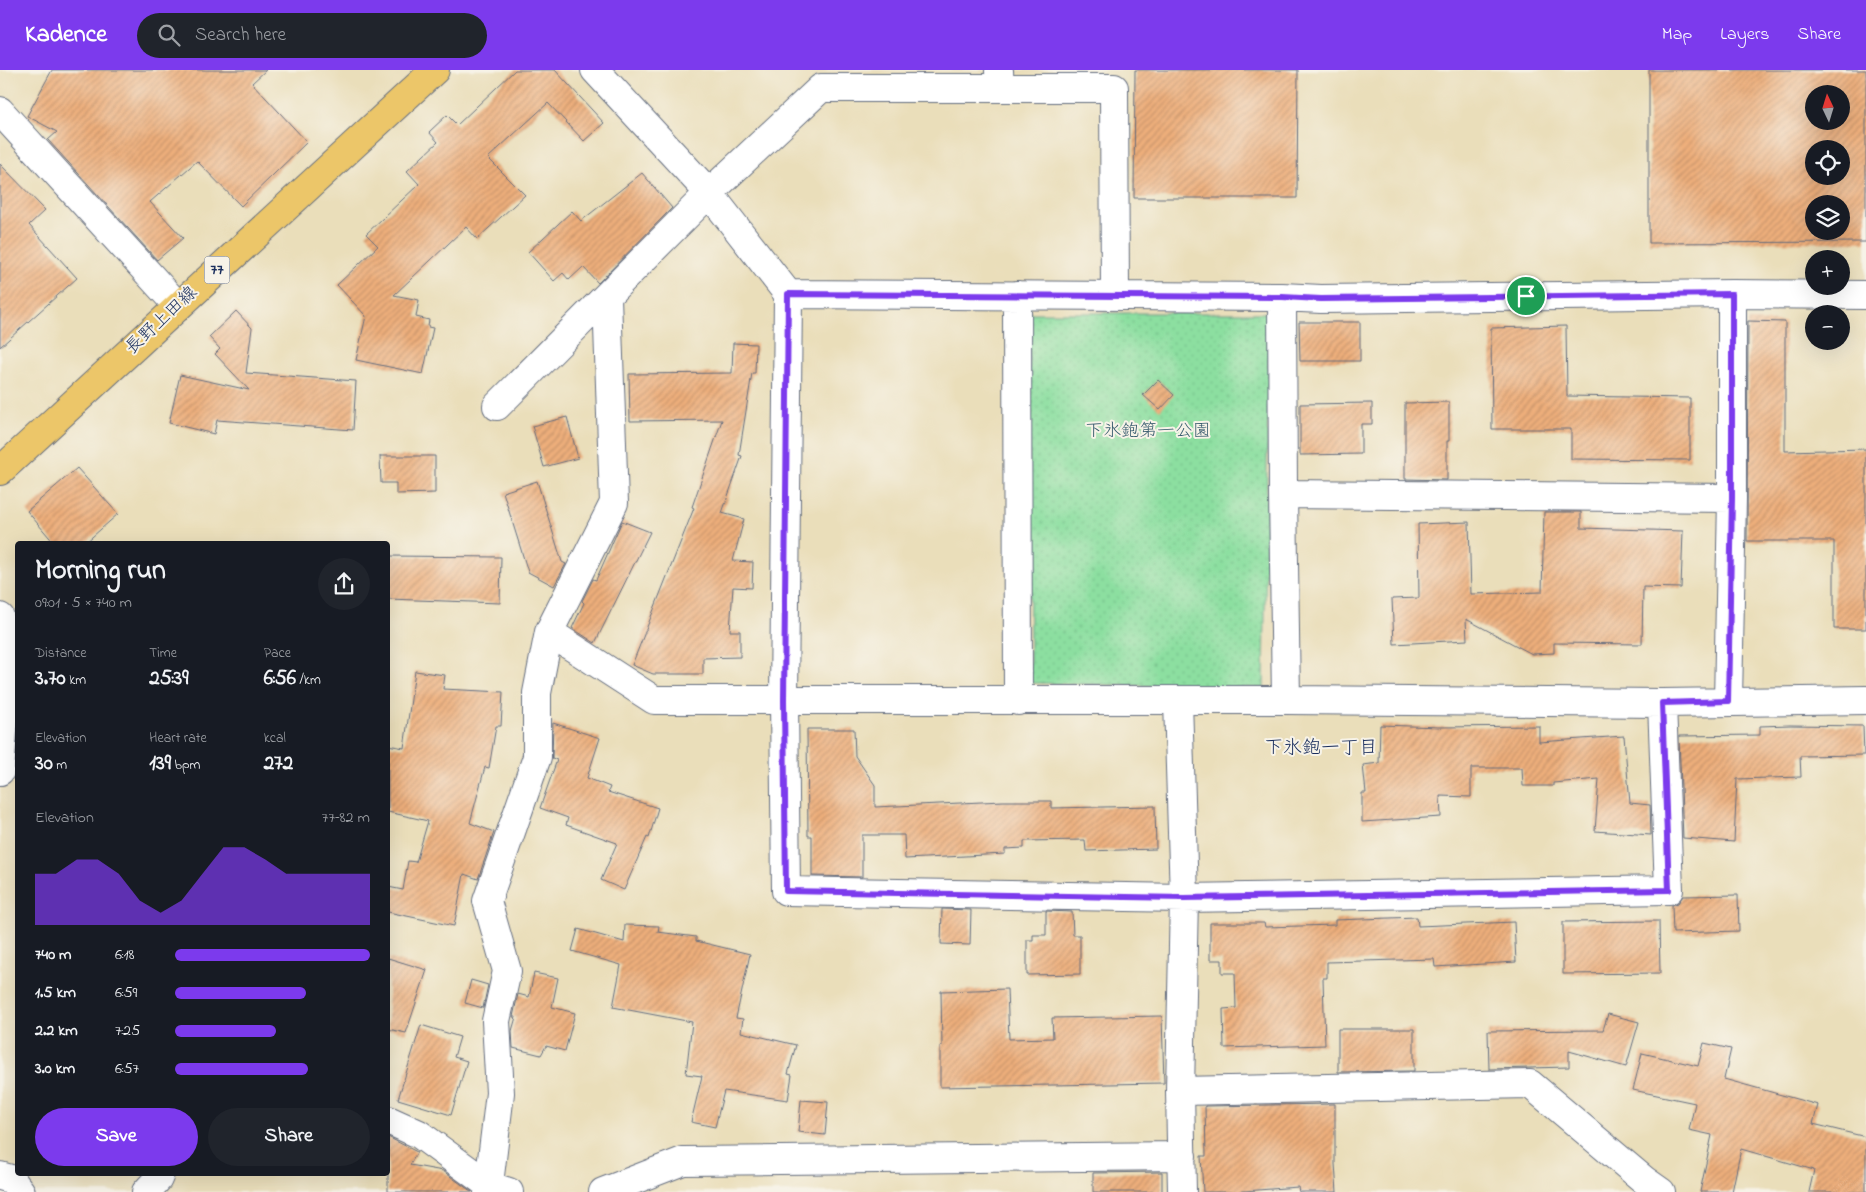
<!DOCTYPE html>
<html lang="en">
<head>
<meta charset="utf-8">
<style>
  body { margin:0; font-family:"Indie Flower","Klee One",sans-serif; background:#20242c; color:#f1f3f6; height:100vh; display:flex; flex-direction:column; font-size:19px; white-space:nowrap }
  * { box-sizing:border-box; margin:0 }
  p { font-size:16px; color:#9ea1a6 }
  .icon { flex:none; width:28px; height:28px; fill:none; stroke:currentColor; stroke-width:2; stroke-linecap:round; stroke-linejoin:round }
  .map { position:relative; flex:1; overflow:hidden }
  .side { position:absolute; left:15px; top:471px; width:375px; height:635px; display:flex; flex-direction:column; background:#171b24; border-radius:5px; box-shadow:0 5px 20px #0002 }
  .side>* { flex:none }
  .needle { width:32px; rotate:356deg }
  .fabs { position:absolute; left:1805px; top:15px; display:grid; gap:10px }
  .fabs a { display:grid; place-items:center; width:45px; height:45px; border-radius:50%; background:#171b24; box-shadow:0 5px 20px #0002; font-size:25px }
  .pin { position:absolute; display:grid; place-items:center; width:42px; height:42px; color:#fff; margin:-21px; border:2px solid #fff; border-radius:50%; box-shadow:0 1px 5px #0007 }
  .round { display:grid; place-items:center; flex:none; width:52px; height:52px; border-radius:26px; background:#20242c }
  .summary { display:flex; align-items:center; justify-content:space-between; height:85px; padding:0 20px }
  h1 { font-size:28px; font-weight:700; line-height:38px }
  .metrics { display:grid; grid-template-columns:repeat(3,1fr); gap:8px; height:85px; padding:5px 20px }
  .metrics div { display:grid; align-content:center }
  .metrics b { font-size:21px; font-weight:700 }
  .metrics small { font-size:14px; font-weight:400 }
  .metrics p { font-size:14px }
  .chart { height:140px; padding:10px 20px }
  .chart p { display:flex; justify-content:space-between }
  .chart svg { width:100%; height:90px; margin-top:5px; fill:#7c3aed; opacity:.7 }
  .primary-button { display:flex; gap:10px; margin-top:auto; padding:10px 20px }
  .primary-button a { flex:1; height:58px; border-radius:30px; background:#7c3aed; color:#fff; font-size:20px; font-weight:700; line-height:58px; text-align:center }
  .primary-button a+a { background:#20242c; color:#f1f3f6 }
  ul { padding:0 20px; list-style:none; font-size:16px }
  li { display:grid; grid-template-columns:80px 60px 1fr; align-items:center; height:38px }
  li i { height:12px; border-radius:6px; background:#7c3aed }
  header { display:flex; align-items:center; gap:30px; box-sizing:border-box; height:70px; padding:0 25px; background:#7c3aed; color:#fff }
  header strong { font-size:24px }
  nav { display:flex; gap:28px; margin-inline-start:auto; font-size:18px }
  .search { width:350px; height:45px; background:#20242c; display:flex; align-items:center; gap:12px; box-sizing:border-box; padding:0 18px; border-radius:28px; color:#9ea1a6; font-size:19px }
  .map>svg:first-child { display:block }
  .park { fill:url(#park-dots); stroke:#54877f }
  .building { fill:url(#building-hatch); fill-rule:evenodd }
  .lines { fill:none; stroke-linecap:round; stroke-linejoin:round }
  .minor-casing { stroke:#636c7e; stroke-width:30 }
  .major-casing { stroke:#636c7e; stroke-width:30 }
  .minor { stroke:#fff; stroke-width:28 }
  .major { stroke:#ecc669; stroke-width:28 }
  .route-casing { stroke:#fff; stroke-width:10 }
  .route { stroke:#7c3aed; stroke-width:6 }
  .labels { text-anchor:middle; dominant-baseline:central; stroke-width:4; stroke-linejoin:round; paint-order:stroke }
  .shield { fill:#f7f3e8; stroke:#5d6a87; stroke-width:1 }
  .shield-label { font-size:16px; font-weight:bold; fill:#1b2f5e }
  .street-label { font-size:18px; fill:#1b2f5e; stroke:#f7f3e8 }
  .park-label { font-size:18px; fill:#375b6e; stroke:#f7f3e8 }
  .neighbourhood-label { font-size:19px; fill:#1b2f5e; stroke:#f7f3e8 }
</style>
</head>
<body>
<header>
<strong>Kadence</strong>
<div class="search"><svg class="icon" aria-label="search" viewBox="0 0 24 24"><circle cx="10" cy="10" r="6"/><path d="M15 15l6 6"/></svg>Search here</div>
<nav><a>Map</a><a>Layers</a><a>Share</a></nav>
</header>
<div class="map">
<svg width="1866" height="1122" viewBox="0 0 1866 1122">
  <defs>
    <pattern id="park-dots" width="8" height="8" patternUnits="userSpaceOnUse" patternTransform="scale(1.25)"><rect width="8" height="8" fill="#8cdfa0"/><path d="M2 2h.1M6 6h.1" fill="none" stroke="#78c08c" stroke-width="1.8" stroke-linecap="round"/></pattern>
    <pattern id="building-hatch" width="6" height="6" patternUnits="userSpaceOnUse" patternTransform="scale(1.25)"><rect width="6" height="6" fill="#eeaf7b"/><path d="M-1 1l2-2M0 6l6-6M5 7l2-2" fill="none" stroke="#c08f68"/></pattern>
  </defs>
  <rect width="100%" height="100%" fill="#f7f3e8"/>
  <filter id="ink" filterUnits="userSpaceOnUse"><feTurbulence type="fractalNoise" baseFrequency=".02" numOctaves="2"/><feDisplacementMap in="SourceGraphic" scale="10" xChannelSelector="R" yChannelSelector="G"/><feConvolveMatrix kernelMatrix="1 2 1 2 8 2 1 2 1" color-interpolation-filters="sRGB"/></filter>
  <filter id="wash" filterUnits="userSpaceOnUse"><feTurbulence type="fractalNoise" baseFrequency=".0096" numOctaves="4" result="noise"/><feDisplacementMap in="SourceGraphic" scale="20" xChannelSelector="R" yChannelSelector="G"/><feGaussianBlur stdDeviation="1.12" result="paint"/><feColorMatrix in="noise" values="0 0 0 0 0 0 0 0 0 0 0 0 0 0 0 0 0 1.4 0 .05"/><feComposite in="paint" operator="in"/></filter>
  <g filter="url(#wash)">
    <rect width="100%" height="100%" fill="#eadeba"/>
    <path class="park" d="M1029,243h240l-5,375 -234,-5z"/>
    <g id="blocks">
      <path class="building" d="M52,0h214l-14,13 55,59 -66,64 -44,-45 -47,41 33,36 -26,22 -109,-120 9,-8 -30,-16z
        M515,0h40l49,53 -20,18 -36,-38 -60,55 37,37 -48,44 -11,-12 -72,68 25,5 -3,17 13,3 -1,7 5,1 -10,46 -67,-14 10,-44 -29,-31 41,-39 -12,-12 53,-50 -12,-13 31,-29 -9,-10 18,-17 10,10z
        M1135,0h163l-1,128h-163z
        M1649,0h217v172l-217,1zM1814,24h27v27h-27zM1814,79h27v27h-27zM1814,134h27v27h-27z
        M0,94l45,46 -16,15 48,53 -77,69z
        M642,103l30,35 -74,75 -15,-16 -14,13 -6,-7 -9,8 -26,-29 44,-41 9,10z
        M236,241l16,17 -6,45 110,8 -3,49 -136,-10 -3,14 -45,-11 11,-48 69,15 -34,-36 5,-5 -11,-12z
        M1748,251l37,1v129l81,-2v180h-32v-88h-87z
        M1299,252h61v39h-60z
        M1566,256l1,70 123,2v62l-119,-1v-30h-79l-1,-101z
        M733,273l23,1 -1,29h-3l-13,82 3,1 -20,57 22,6 -11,42 20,1 -1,26 -19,-1 -3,44h10v26l-37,1v16h-50l-21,-9 62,-157 -2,-1 30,-87 -92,1 -1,-47 103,-1z
        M1158,310l16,15 -14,15 -17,-15z
        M1449,332v39h-2v39l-42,-1v-76z
        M1372,333v21h-11v30l-61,1v-51z
        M567,347l11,41 -34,9 -12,-41z
        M380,386h55v37l-39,1v-11h-15z
        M77,398l41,46 -34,30h-29l-28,-33z
        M537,411l25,81 4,2 -12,22 -26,-14 -25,-80z
        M1544,442h37v16l102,3 -2,57 -38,-1 -1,57 -88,-1v10l-22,1 -66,-35 1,21 -73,4 -2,-45 27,-1 -1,-74 51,-2 2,72 71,-2z
        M622,451l28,11 -55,111 -23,-15 12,-25 -2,-2 11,-22 3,1z
        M388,486l113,1 -1,46 -112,-4z
        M415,601l30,4 -2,14 60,3 -2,34h-5l-7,42 -4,-1 -15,56 24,9 -16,47 -14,-5 -10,52 -66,-14v-25l15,3 5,-29 8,1 12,-41 -40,-9v-67l16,3z
        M553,653l47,15 -13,40 23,9 -2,5 50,16 -9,30 -2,-1 -23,53 -23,-10 16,-37 -51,-18 2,-7 -28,-10 17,-48 -5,-2z
        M1380,655l60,2 99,-1v16l85,-6 6,67 20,2 1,30 -56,-4 4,-52 -46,4v3h-30l-1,-18h-51v29l-31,-1 1,21 -79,5v-29h4l-3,-28 16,-2z
        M1790,655l73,1 1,29 -64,1 1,21 -64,2 -3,63 -51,-4 -4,-102 81,-1v-9z
        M807,659h47l1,27 20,29v22l128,-6h48v7l104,-2 1,43 -70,2 -1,-11 -61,1v7l-19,1v5l-100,5 -1,-24h-42v42l-50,-1v-40h-4z
        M1738,825l1,36 -66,2 -1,-28 6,-2 5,-7z
        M942,839l29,1 -1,35 -29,-1z
        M1046,841l26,1 1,23h7v39l-53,1v-35h6v-5h13z
        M1417,847l1,9 96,-4 2,40 -81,5 -1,-8 -107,3v16h-4l2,67 -101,3 -1,-39 13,-1 -1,-35h-13v-13h-12v-37h54l1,4 70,-2v-5z
        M1659,851l1,52 -97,1v-52z
        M625,855l34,1 -1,6 38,5v4l54,13 -14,64 7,1 -2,13 55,13 -8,29 4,1 -4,25 -64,-9 -9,36 -24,-5 11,-46 -16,-2 6,-52 -79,-15 8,-42 -49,-14 6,-22 46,13z
        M388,888l39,12 -21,63 -18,-4z
        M534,903l24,5 -6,29 23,6 -10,38 -19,-5 -5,9 -28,-7 -1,-17 4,-14h-3l5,-23 11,3z
        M471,910l17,5 -5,23 -18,-5z
        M1007,919l2,50 44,-1 -1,-20 110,-2 2,67 -224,4v-41h2l-1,-55z
        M1608,944l31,8 -13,45 -57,-16v16l-80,2 -1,-38 115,-1z
        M421,955l39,12 -6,20 13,4 -16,54 -53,-16z
        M1338,959h76v42l-76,1z
        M1704,973l27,6 -7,30 94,26 -5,19 53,13v55h-57l5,-22 -73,-21 -9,43h-32l12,-57 -23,-5 6,-27 -62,-13 9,-37 56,13z
        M801,1030l27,2 -3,33 -27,-3z
        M1335,1034v60l2,28h-38l-1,-5 -67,5h-28l-2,-36h5l-1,-50z
        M388,1067l29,15 -7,13 33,6 29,21h-84z
        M1162,1102v20h-69v-19z"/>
    </g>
  </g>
  <g filter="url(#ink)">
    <use href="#blocks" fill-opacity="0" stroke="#636c7e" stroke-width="1"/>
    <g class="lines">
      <defs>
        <path id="minor" d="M595,0l114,123 79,101
          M999,1l1,17h114l1,207
          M0,41l178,195
          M1017,225l1,406
          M1866,225l-134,-1 -411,5 -39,-2 -494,-3 -4,406h502l376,3 204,-3
          M607,227l7,206 -65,129 105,68h130l2,191 398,7 485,-8 -7,-187
          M1282,227l1,197 3,206
          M497,336l212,-213 112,-105h179
          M1283,424l449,4
          M0,547l5,88 -5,66
          M1178,631l6,197 -4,193 2,101
          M1728,631l4,-203v-204
          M1180,1021l350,-7 114,96 17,12
          M388,1050l31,14 71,52 19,6
          M0,1106l11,3 10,13
          M146,1122l12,-13 2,-5
          M488,1122l12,-99 -4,-72 11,-50 -20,-70 50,-144v-64l12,-61
          M603,1122l80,-31 499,-5"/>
        <path id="major" d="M0,401l435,-401"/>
      </defs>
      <use href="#minor" class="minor-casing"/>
      <use href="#major" class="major-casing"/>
      <use href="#minor" class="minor"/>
      <use href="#major" class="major"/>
    </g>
  </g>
  <g class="lines" filter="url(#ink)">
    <defs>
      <path id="route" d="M788,224l494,3 39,2 411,-5v204l-4,203 -66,2 7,187 -485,8 -398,-7 -2,-191z"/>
    </defs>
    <use href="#route" class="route-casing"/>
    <use href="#route" class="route"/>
  </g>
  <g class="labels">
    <rect class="shield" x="204.5" y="186.5" width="25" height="27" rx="4"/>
    <g class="shield-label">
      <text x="217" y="200">77</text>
    </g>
    <g class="street-label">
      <text transform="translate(162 251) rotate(-43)">長野上田線</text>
    </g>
    <g class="park-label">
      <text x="1148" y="362">下氷鉋第一公園</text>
    </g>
    <g class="neighbourhood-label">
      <text x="1321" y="678">下氷鉋一丁目</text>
    </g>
  </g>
</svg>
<div class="fabs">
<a><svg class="needle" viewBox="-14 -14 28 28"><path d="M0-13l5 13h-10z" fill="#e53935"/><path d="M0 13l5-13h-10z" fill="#9ea1a6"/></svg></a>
<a><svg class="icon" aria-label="locate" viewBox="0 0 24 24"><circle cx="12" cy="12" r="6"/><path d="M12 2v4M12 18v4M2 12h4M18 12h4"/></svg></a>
<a><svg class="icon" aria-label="layers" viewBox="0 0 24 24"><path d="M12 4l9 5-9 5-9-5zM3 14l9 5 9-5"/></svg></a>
<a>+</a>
<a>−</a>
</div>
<div class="pin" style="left:1526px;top:226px;background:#1e9e55"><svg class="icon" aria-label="arrive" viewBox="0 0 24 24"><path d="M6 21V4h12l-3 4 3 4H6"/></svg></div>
<section class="side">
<div class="summary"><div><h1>Morning run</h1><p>09:01 · 5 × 740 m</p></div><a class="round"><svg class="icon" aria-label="share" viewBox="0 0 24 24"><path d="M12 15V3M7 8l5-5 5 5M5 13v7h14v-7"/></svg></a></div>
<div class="metrics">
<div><p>Distance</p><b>3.70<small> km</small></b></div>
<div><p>Time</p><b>25:39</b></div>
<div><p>Pace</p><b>6:56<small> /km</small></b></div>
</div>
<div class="metrics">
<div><p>Elevation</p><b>30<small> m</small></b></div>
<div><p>Heart rate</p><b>139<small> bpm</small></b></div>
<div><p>kcal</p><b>272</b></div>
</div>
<div class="chart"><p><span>Elevation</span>77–82 m</p>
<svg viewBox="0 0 160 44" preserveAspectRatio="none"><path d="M0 44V19L10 19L20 12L30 12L40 19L50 32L60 38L70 32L80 19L90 6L100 6L110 12L120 19L130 19L140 19L150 19L160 19V44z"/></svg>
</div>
<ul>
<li><b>740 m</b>6:18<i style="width:100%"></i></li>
<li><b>1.5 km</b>6:59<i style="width:67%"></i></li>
<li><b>2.2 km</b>7:25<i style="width:52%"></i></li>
<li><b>3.0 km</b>6:57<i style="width:68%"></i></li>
</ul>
<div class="primary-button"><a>Save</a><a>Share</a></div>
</section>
</div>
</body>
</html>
